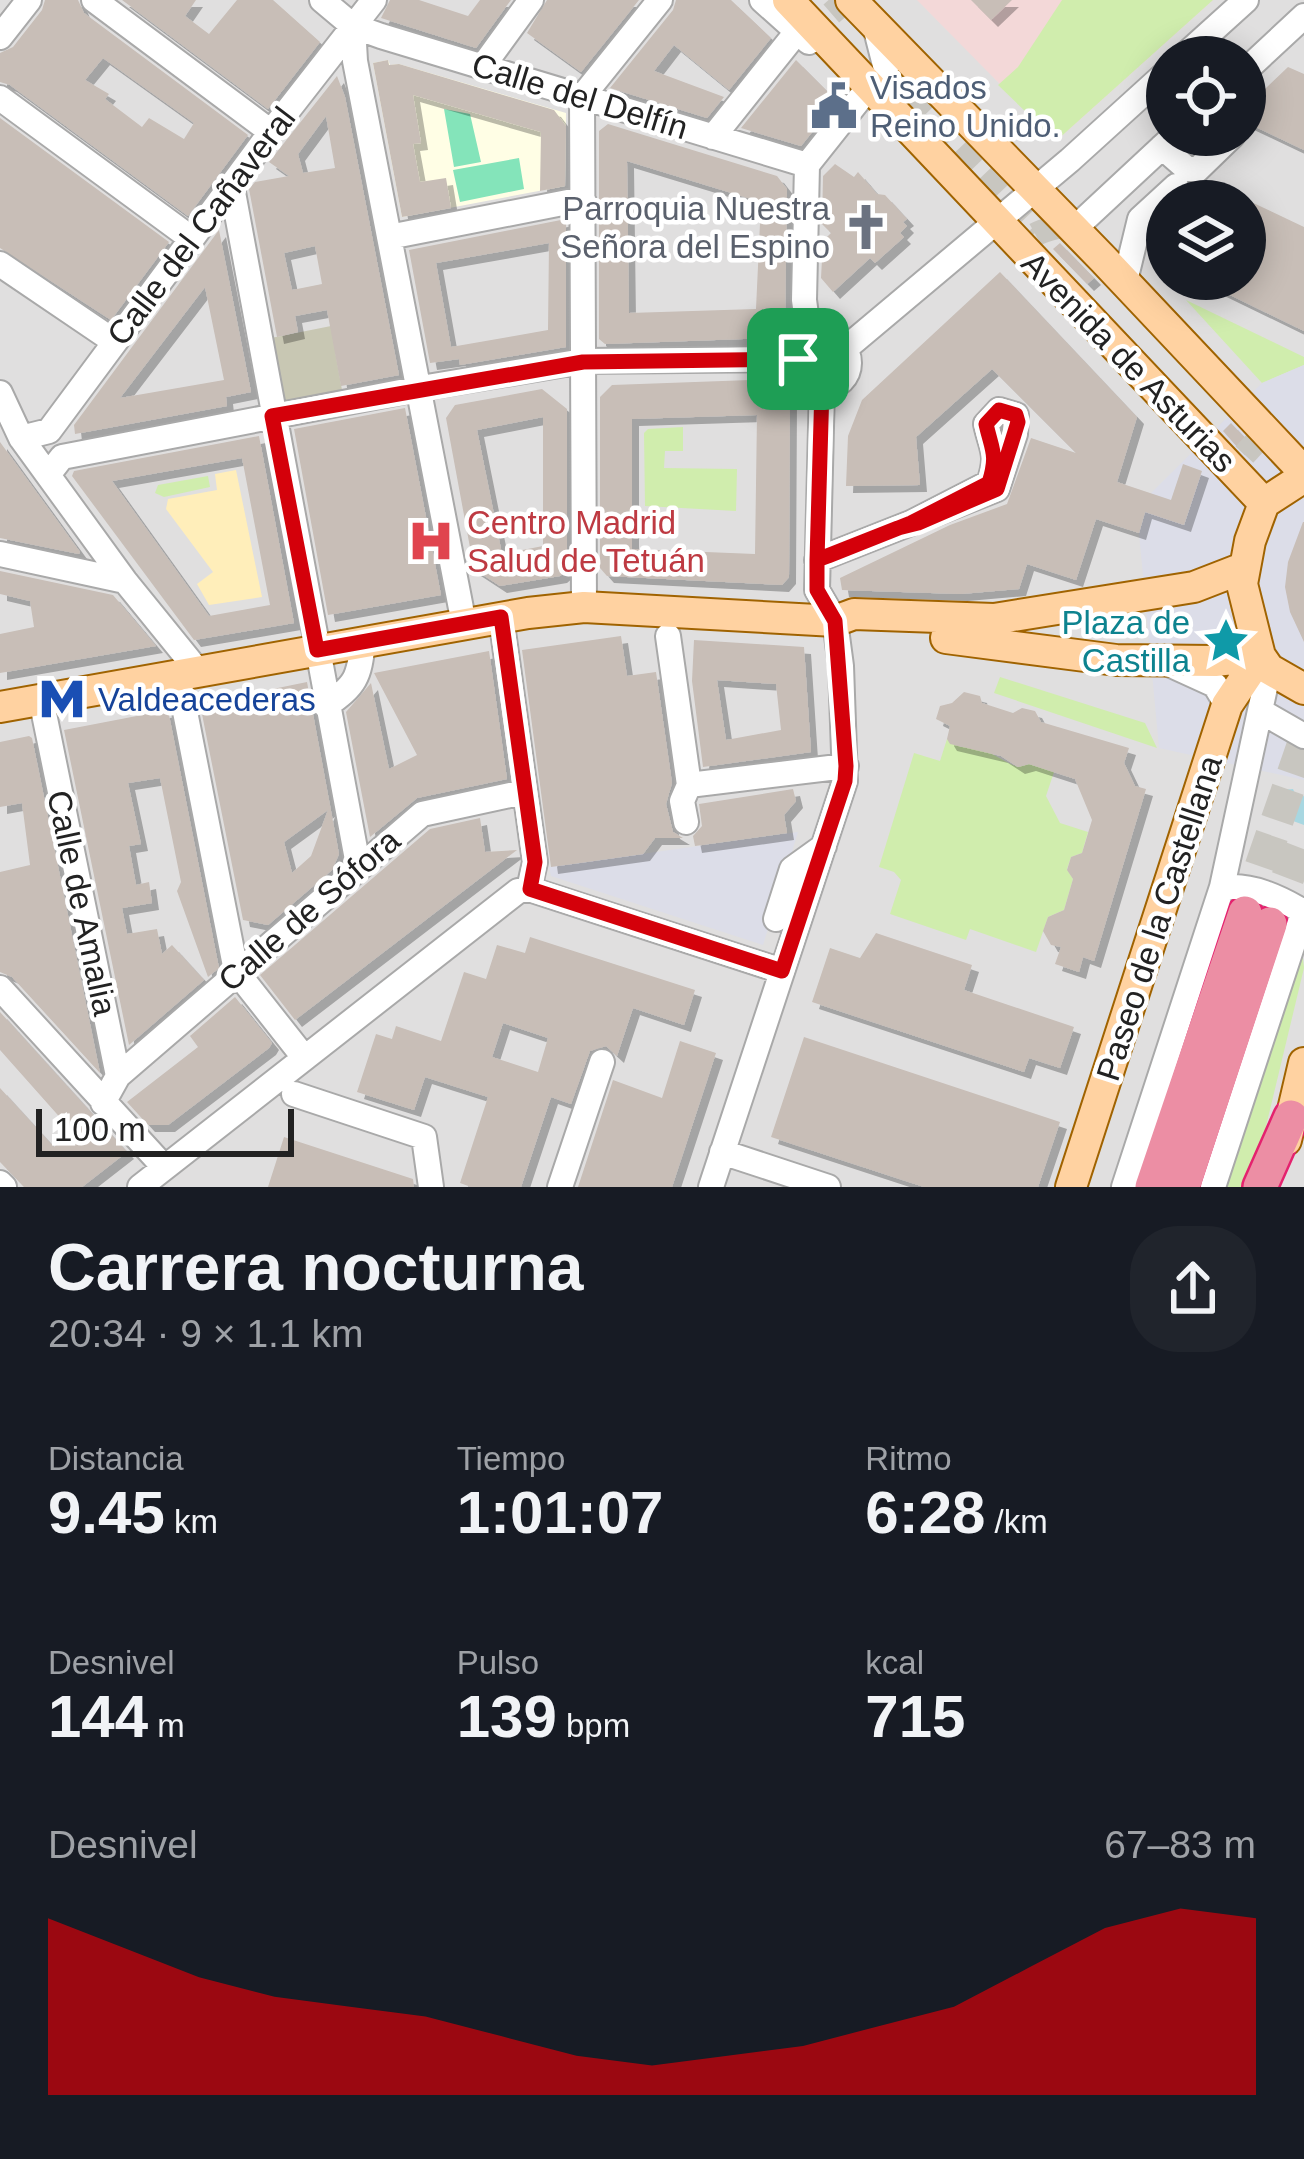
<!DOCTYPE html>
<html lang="es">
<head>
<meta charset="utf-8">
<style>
  body { margin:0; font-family:Helvetica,sans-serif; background:#20242c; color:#f1f3f6; height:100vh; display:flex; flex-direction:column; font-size:45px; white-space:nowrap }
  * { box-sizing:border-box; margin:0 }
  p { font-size:39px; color:#9ea1a6 }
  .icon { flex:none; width:66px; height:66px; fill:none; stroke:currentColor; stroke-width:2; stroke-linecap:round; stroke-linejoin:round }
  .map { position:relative; height:1187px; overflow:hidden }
  .details { display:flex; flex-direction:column; background:#171b24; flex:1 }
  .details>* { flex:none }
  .buttons { position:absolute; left:1146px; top:36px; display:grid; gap:24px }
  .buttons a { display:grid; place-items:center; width:120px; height:120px; border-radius:50%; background:#171b24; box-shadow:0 6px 30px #0003; font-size:60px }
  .scale { position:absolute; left:36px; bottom:30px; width:258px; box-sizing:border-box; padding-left:12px; border:6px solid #222; border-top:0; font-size:33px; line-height:42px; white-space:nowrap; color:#222; -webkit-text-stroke:9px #fff; paint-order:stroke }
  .pin { position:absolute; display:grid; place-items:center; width:102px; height:102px; color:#fff; margin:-51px; border-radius:24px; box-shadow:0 6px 18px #0006 }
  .round { display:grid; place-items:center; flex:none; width:126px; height:126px; border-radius:48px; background:#20242c }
  .summary { display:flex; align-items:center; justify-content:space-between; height:204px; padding:0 48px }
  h1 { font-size:66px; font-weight:700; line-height:90px }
  .stats { display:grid; grid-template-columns:repeat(3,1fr); gap:18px; height:204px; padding:12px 48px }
  .stats div { display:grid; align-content:center }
  .stats b { font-size:60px; font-weight:700 }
  .stats small { font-size:33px; font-weight:400 }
  .stats p { font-size:33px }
  .chart { height:336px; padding:24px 48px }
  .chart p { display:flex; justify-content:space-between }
  .chart svg { width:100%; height:216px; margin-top:12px; fill:#d4000a; opacity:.7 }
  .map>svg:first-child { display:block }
  .residential { fill:#e0dfdf; fill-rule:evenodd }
  .commercial { fill:#f3d8d8 }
  .education { fill:#fffee5 }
  .construction { fill:#c8c7b3 }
  .grass { fill:#d0edad }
  .sand { fill:#ffeeba }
  .pitch { fill:#84e4ba }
  .plaza { fill:#dcdde8 }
  .water { fill:#a8d7e1 }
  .building { fill:#c8beb7; fill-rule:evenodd; filter:url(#shadow) }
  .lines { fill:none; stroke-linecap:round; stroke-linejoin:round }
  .minor-tunnel { stroke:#c8c6c0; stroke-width:24; stroke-dasharray:24 12; stroke-linecap:butt }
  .highway-tunnel { stroke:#c8c6c0; stroke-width:33; stroke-dasharray:33 16; stroke-linecap:butt }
  .minor-casing { stroke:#a9a9a9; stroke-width:28 }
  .major-casing { stroke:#a06300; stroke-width:34 }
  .highway-casing { stroke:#e4226e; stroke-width:38 }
  .minor { stroke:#fff; stroke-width:24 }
  .major { stroke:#ffd2a1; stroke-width:30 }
  .highway { stroke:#ec8ea4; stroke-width:33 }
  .route-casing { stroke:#fff; stroke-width:24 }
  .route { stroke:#d4000a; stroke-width:15 }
  .labels { text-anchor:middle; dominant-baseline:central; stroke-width:9; stroke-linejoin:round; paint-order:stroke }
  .service-label { font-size:33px; fill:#4e5e75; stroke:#fff; text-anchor:start }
  .street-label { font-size:33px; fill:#222; stroke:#fff }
  .worship-label { font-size:33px; fill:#5b616d; stroke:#fff; text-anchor:end }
  .health-label { font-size:33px; fill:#be3a42; stroke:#fff; text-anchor:start }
  .culture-label { font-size:33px; fill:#0d838f; stroke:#fff; text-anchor:end }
  .transit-label { font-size:33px; fill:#164399; stroke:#fff; text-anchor:start }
</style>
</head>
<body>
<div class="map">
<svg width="1304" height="1187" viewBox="0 0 1304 1187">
  <defs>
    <filter id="shadow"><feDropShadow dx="7" dy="7" stdDeviation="0" flood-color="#0004"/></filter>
  </defs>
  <rect width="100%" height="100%" fill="#f2efe8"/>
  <path class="residential" d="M0,0h1304v1187h-1304zM1167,57h78v78h-78zM1167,201h78v78h-78z"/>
  <path class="commercial" d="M917,0h296l-157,141z"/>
  <path class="education" d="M388,60l2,5 9,-1 167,49 -1,73 -163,31 -29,-154z"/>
  <path class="construction" d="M366,319l-31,32 7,39 -59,11 -12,-63z"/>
  <path class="grass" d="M1062,0h151l-157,141 -58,-56 20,-18z
    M1186,300l118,57v8l-42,18z
    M683,427v24h-18l-1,17 73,1 -1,42 -91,-5 -1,-73 4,-4z
    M208,476l2,11 -46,10 -9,-4 3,-8z
    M1000,677l145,46 12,25 -163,-55z
    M947,739l14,8c22,-4 37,13 57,20l11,-3 25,8 -8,24 14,27 28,9 -6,21 -11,4 -4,12 6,10 -9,31 -16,7 -12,35 -66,-23 -4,11 -76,-26 11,-34 -7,-8 -15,-5 35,-114 26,8z
    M1301,941l3,27 -42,175 -16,44h-27z"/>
  <path class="sand" d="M236,470l26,127 -53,8 -12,-21 16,-12 -47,-63 2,-10 49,-9 -2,-16z"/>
  <path class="pitch" d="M444,109l26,5 11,48 -27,5z
    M519,158l5,31 -64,13 -7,-32z"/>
  <path class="plaza" d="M1304,365v415l-145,-32 -20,-215 12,-40 111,-110z
    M798,832l-35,113 -212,-69 -2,-9z"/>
  <path class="water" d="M1293,789l4,9 7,-2v29l-30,-11 4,-10 9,-5 -4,-9z"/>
  <path class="building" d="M45,0h33l6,13 164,122 -60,81 -178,-131 -10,-3v-29l13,-6 29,-37zM103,58l91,65 -10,16 -35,-21 -7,9 -37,-28 4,-5 -24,-14z
    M122,0h74l-11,16 24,18 28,-34h36l47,42 -52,67z
    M390,0h29l49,16 12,-16h31l-35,48 -95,-30z
    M547,0h92l-58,72 -54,-39z
    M676,0h55l40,38 -42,52 -55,-45 -20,26 70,26 -17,21 -97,-30 63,-78z
    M971,0h41l-21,20z
    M388,60l1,5 10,-1 155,46 12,16 -1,60 -25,5 1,-59 -128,-37 8,48 -8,1 7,38 26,-4 5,30 -49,9 -29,-154z
    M796,60l41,41 -36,45 -60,-18z
    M1288,67l16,7v76l-59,-28v-14z
    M337,76l8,21 54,278 -58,11 -14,-76 -32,6 3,16 -21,5 -28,-148 6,-7 34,-6 -20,-14zM326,116l9,52 -32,5 -5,-19zM315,246l7,38 -30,6 -8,-37z
    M0,118l169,124 -58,78 -111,-72z
    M608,124l169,52 10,13 -2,139 -12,10 -168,6 -6,-5v-208zM627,161l134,41 -5,107 -127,4z
    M835,164l19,13 4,-5 19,22 8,1 22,24 -4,3 4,4 -7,7 4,4 -29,26 -5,-5 -37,34 -12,-14 2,-37 8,-8 -9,-9 1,-48z
    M1245,199l59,28v104l-107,-52h48z
    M566,219v128l-106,18 -1,-6 -29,4 -21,-113zM549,243l-1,87 -97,17 -15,-84z
    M219,230l32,162 -25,5 1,9 -152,28 -1,-9zM205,287l19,93 -104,18z
    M1060,243l34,35 -7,6 -34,-35z
    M1000,272l137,145 -20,65 54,18 12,-36 19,7 -18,54 -39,-13 -6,21 -43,-14 -20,61 -49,-16 -8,25 -58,5 -119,-4 -2,-12 110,-53 57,-21 24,-66 45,15 -84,-84 -76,68 4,48 -74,1 2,-50 14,-36z
    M777,379l13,13 -1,185 -7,8 -175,-9 -7,-8v-171l12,-12zM757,415l-2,139 -123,-5v-130z
    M542,389l25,20v161l-7,6 -60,10 -26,-17 -28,-151 9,-13zM543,417v129l-41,8 -25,-124z
    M405,408l36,187 -113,20 -34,-186z
    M1231,423l16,17 -3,6 -6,2 -15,-17z
    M259,436l35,187 -100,17 -122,-164 2,-5zM242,458l28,147 -61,11 -97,-135z
    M0,442l80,110 -1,2 -79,-16z
    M1303,522h1v120l-14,-30 -5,-25 3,-25z
    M0,571l113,24 43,51 -156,27v-39l34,-7 -4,-26 -30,-7z
    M621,636l6,40 29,-4 16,111 -6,21 7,28 10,6h-28l-12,16 -92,13 -29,-217z
    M694,640l110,7 7,105 -108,15 -11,-86zM717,680l59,4 5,46 -55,10z
    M489,651l18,128 -90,19 -47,39 -24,-125 25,-29 18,86 28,-14 -43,-82z
    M307,682l32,172 -7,16 -64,55 -25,-5 -43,-216zM328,810l-17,46 -19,17 -8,-31z
    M964,692l16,4 2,7 31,10 9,-5 13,3 6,11 88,26 -5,15 11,23 11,3 -52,172 -11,-4 -4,15 -24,-8 6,-17 -10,-2 -8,-14 5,-14 16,-7 9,-31 -6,-9 4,-13 11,-4 10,-33 -17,-41 -46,-15 -11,3 -17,-11 -51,-12 -3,-5 3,-13 -14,-7 4,-13 12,-3z
    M168,710l51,258 -11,9 -31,-86 4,-9 -21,-104 -32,5 13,61 -12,2 7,39 13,-3 3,21 -30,5 5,26 30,-5 5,25 10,-9 32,35 -75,65 -65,-315z
    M29,736l3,2 68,335 -88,-96 -12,-5v-100l30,-7 -8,-62 -22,4v-65z
    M793,789l3,12 -12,14 3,18 -92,13 -2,-10 9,-10 -3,-22z
    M480,818l5,34 32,-2 -222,170 -35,-45 170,-146z
    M876,933l96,32 -8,25 110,37 -14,41 -31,-10 -5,14 -212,-70 18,-54 30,10z
    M530,937l165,53 -11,35 -51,-17 -16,48 -11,-10 -16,5 -19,53 -20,-7 -30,90h-50l-11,-4 28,-86 -63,-20 -11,33 -57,-18 19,-58 16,5 4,-13 45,15 23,-69 22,7 11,-34 28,8zM503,1023l45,15 -10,34 -46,-15z
    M235,997l37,46 -3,5 -101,77h-20l-21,-23 71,-55 -8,-11z
    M0,1012l127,140 -45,35h-58l-24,-25v-74l54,59 18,-16 -72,-81z
    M804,1037l256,85 -22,65h-114l-153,-50z
    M680,1041l36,12 -44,134h-94l35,-107 49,18z
    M284,1137l129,42 1,8h-146z"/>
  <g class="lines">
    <path class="minor-tunnel" d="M830,39l-12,-14 29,-25
      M886,69l153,160
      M1039,259l-15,-16c20,-19 37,-12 56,-25
      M1220,453l13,14 36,-39 -9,-9"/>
    <path class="highway-tunnel" d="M1245,913l59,-170
      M1270,924l34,-89"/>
    <defs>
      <path id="minor" d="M94,0l177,132
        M322,0l31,26 28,10 426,129
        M762,0l47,42
        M353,26l2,35 109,563
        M875,26l11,43
        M0,37l29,-37
        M1183,57l63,-57
        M483,66l48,-66
        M1245,71l59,-55
        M0,98l192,141
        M713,137l83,-104
        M1162,147l24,21 11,2 35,-34
        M232,187l126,678
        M1074,229l101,-94
        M389,237l194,-38
        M0,264l115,78
        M1125,281l15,-62 36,-33
        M799 363a25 25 0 1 1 50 0a25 25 0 1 1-50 0Z
        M810,344l-6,-44 3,-135 62,-78
        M846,348l224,-188 97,-88
        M0,393l21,45 104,143 73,90
        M21,438l28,-7 222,-299 103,-132
        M48,475l14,-18 359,-69 162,-27 215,-2
        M0,554l125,27
        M817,560l180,-71 18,-55 1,-19 -17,-5 -13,14c6,27 13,30 3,59l-78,40
        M584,607l-2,-510 78,-97
        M501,617l34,245 -6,27
        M668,636l21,149
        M1169,664l46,21 12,20
        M178,676l58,295 67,85
        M41,699l77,377 -15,27
        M326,706c30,-21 33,-28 37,-64
        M1262,712l42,24
        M686,822l-4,-21 7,-16 157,-19
        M1222,888c28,-5 58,10 82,24
        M529,889l253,82
        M776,919l16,-50 32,-23
        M0,988l164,179
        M118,1076l304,-262 102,-22
        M294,1094l130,43 7,50
        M722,1152l106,35
        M0,1183l4,4
        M140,1187l378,-296 11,-2
        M560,1187l42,-125
        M711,1187l134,-406 -4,-115 -6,-45 -18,-31 5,-203
        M1124,1187l98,-300 47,-218
        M1213,1187l91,-277"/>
      <path id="major" d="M788,0l476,503
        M851,0l253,260 200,212
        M1304,477l-40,26 -14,38 -8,43 18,72 9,13 35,20
        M946,638l170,22 99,1 45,-5
        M0,707l528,-94 56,-6 251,14 19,-7 140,5 200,-32 49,-19
        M1286,1140l18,-77
        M1071,1187l156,-482 33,-49"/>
      <path id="highway" d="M1152,1187l93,-274
        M1183,1187l87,-263
        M1260,1187l31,-70"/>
    </defs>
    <use href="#minor" class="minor-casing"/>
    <use href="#major" class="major-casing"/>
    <use href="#highway" class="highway-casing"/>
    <use href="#minor" class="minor"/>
    <use href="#major" class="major"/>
    <use href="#highway" class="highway"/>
  </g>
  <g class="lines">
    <defs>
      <path id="route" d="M798,359l-215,3 -311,54 45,234 184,-33 34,245 -5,27 252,82 63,-190 1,-15 -11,-145 -18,-31v-30l11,-4 83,-33 78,-40c9,-29 3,-32 -3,-59l13,-14 17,5 2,7 -21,67 -79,34 -20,5 -81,32 5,-173 -14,-1 -6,-9 -4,-18"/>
    </defs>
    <use href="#route" class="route-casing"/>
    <use href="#route" class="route"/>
  </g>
  <defs>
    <symbol id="civic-bare" viewBox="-9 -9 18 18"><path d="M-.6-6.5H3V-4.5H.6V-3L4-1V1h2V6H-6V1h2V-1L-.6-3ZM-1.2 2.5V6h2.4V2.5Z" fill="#5c6f8a" stroke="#fff" stroke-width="2.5" paint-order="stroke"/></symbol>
    <symbol id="church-bare" viewBox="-9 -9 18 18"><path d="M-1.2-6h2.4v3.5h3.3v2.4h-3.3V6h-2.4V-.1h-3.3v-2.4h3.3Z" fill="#6b7280" stroke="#fff" stroke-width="2.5" paint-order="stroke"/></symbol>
    <symbol id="hospital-bare" viewBox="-9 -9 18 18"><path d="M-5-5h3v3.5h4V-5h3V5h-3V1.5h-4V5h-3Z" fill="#e0444e" stroke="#fff" stroke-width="2.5" paint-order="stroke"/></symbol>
    <symbol id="sight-bare" viewBox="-9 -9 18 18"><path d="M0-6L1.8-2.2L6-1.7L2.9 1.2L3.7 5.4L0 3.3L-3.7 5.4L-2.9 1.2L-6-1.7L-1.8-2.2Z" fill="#0f9aa8" stroke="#fff" stroke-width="2.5" paint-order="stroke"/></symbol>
    <symbol id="metro-bare" viewBox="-9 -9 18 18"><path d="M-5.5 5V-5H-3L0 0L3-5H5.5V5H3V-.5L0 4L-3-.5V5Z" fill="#1a4fb4" stroke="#fff" stroke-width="2.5" paint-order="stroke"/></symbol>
  </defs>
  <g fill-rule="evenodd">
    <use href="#civic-bare" x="801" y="73" width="66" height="66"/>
    <use href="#church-bare" x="833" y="194" width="66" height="66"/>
    <use href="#hospital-bare" x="398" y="508" width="66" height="66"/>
    <use href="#sight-bare" x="1193" y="608" width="66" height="66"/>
    <use href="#metro-bare" x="29" y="666" width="66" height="66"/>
  </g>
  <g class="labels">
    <g class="service-label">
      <text x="870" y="87">Visados<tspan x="870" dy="38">Reino Unido.</tspan></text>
    </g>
    <g class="street-label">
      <text transform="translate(580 96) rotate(17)">Calle del Delfín</text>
      <text transform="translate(201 226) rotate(-53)">Calle del Cañaveral</text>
      <text transform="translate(1129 362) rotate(46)">Avenida de Asturias</text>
      <text transform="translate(82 903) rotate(78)">Calle de Amalia</text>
      <text transform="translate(309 910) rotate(-41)">Calle de Sófora</text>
      <text transform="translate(1159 918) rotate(-72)">Paseo de la Castellana</text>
    </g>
    <g class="worship-label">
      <text x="830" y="208">Parroquia Nuestra<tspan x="830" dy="38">Señora del Espino</tspan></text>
    </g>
    <g class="health-label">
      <text x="467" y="522">Centro Madrid<tspan x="467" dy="38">Salud de Tetuán</tspan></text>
    </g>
    <g class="culture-label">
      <text x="1190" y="622">Plaza de<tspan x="1190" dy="38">Castilla</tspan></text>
    </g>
    <g class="transit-label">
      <text x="98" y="699">Valdeacederas</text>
    </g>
  </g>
</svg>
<div class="buttons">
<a><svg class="icon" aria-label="locate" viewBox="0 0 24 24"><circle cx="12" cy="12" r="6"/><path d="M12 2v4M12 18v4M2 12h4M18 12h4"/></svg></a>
<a><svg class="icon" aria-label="layers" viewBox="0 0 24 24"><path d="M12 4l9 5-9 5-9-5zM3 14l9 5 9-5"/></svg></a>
</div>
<div class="scale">100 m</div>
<div class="pin" style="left:798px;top:359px;background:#1e9e55"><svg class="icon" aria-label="arrive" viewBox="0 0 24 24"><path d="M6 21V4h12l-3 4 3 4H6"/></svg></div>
</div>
<section class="details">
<div class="summary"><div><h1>Carrera nocturna</h1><p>20:34 · 9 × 1.1 km</p></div><a class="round"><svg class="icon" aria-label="share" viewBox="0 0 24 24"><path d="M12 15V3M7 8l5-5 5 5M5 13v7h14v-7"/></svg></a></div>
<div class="stats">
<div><p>Distancia</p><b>9.45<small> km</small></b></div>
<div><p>Tiempo</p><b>1:01:07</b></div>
<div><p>Ritmo</p><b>6:28<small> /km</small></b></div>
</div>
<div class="stats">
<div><p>Desnivel</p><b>144<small> m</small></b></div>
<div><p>Pulso</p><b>139<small> bpm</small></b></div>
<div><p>kcal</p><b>715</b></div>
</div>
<div class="chart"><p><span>Desnivel</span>67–83 m</p>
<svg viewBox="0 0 160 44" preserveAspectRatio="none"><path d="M0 44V8L10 14L20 20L30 24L40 26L50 28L60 32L70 36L80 38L90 36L100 34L110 30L120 26L130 18L140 10L150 6L160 8V44z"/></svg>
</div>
</section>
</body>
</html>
